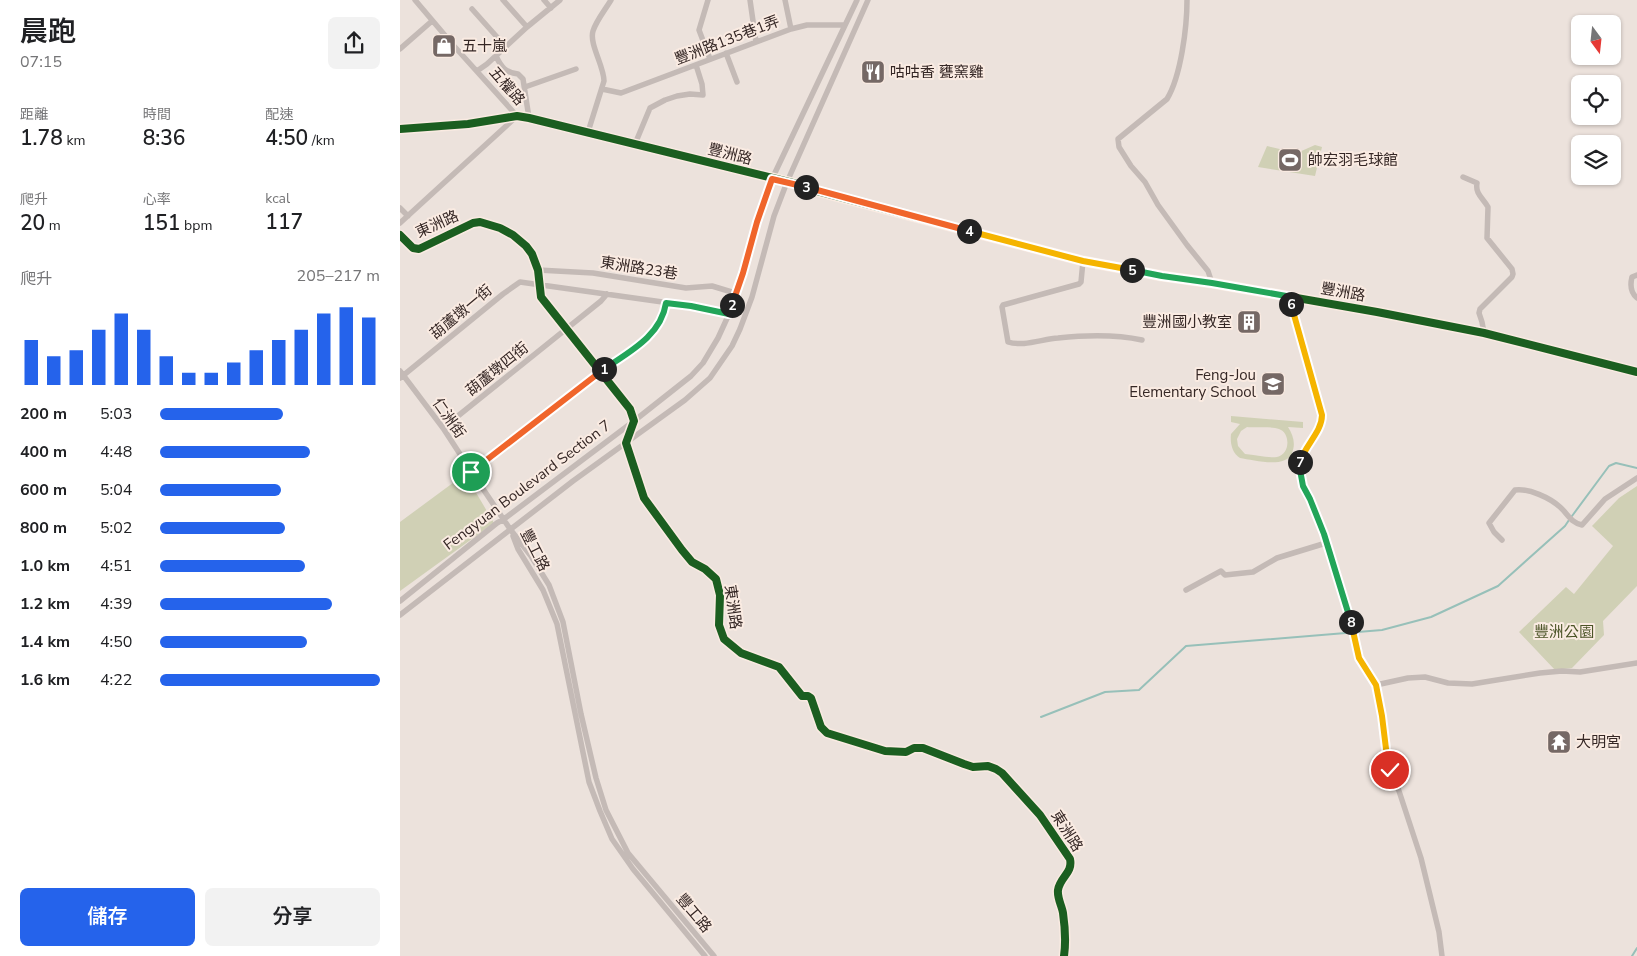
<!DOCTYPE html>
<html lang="zh-TW">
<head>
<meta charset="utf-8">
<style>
  body { margin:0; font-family:"Nunito Sans","Noto Sans TC",sans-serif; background:#f2f2f2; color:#202124; height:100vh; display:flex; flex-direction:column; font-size:19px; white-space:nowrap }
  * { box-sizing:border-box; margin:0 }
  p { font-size:16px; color:#757577 }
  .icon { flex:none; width:28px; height:28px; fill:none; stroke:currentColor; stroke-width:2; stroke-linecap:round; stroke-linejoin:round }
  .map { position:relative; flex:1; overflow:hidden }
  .side { display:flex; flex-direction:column; background:#fff; width:400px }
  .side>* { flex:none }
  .needle { width:32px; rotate:165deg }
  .tools { position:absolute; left:1171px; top:15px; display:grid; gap:10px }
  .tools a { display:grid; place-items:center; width:50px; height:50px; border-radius:8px; background:#fff; box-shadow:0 1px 4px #0004; font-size:25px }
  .pin { position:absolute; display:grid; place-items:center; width:42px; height:42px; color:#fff; margin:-21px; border:2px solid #fff; border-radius:50%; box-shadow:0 1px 5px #0007 }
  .km { position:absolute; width:25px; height:25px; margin:-12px; border-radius:50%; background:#222; color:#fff; font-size:14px; line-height:25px; text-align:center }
  .round { display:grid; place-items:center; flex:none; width:52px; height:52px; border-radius:8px; background:#f2f2f2 }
  .head { display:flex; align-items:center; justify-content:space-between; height:85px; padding:0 20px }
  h1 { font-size:28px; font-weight:600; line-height:38px }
  .metrics { display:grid; grid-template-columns:repeat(3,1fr); gap:8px; height:85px; padding:5px 20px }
  .metrics div { display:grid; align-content:center }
  .metrics b { font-size:21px; font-weight:600 }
  .metrics small { font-size:14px; font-weight:400 }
  .metrics p { font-size:14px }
  .chart { height:140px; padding:10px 20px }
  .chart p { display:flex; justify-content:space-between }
  .chart svg { width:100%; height:90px; margin-top:5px; stroke:#2563eb; stroke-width:6 }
  .cta { display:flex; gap:10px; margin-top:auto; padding:10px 20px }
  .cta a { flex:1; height:58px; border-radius:8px; background:#2563eb; color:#fff; font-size:20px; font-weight:600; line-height:58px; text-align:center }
  .cta a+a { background:#f2f2f2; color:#202124 }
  ul { padding:0 20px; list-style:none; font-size:16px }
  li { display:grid; grid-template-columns:80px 60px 1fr; align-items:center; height:38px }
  li i { height:12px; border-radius:6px; background:#2563eb }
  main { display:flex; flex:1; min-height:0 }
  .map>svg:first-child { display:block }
  .green { fill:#d0d0b5; fill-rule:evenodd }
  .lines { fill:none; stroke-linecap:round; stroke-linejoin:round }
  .stream { stroke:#97c0b9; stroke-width:2 }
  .minor { stroke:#c4bab6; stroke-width:5.5 }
  .cycleway-casing { stroke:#faebe2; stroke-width:11 }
  .cycleway { stroke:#1b5e20; stroke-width:8 }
  .split-1-casing { stroke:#fff; stroke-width:10 }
  .split-2-casing { stroke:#fff; stroke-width:10 }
  .split-3-casing { stroke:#fff; stroke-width:10 }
  .split-4-casing { stroke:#fff; stroke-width:10 }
  .split-5-casing { stroke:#fff; stroke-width:10 }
  .split-6-casing { stroke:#fff; stroke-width:10 }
  .split-7-casing { stroke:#fff; stroke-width:10 }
  .split-8-casing { stroke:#fff; stroke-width:10 }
  .split-9-casing { stroke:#fff; stroke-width:10 }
  .split-1 { stroke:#f0652b; stroke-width:6 }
  .split-2 { stroke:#22a559; stroke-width:6 }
  .split-3 { stroke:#f0652b; stroke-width:6 }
  .split-4 { stroke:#f0652b; stroke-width:6 }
  .split-5 { stroke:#f5b400; stroke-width:6 }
  .split-6 { stroke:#22a559; stroke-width:6 }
  .split-7 { stroke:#f5b400; stroke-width:6 }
  .split-8 { stroke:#22a559; stroke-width:6 }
  .split-9 { stroke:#f5b400; stroke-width:6 }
  .labels { text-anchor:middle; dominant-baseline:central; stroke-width:4; stroke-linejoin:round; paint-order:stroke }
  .street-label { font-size:15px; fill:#352725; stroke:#faebe2 }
  .poi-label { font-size:15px; fill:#352725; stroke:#faebe2; text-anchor:start }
  .park-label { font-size:15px; fill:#4b5427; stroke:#faebe2 }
</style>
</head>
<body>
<main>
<section class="side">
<div class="head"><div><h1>晨跑</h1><p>07:15</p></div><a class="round"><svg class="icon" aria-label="share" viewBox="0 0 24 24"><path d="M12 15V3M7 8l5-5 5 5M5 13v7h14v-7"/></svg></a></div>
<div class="metrics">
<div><p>距離</p><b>1.78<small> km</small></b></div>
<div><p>時間</p><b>8:36</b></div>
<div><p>配速</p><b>4:50<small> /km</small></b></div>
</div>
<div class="metrics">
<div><p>爬升</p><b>20<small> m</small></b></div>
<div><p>心率</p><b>151<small> bpm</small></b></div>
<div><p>kcal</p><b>117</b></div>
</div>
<div class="chart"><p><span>爬升</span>205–217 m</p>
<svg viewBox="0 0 160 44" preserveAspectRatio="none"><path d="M5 44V22M15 44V30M25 44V27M35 44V17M45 44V9M55 44V17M65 44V30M75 44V38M85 44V38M95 44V33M105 44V27M115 44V22M125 44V17M135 44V9M145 44V6M155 44V11"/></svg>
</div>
<ul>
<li><b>200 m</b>5:03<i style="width:56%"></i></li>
<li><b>400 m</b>4:48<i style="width:68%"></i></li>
<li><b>600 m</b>5:04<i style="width:55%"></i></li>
<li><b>800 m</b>5:02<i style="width:57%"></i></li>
<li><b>1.0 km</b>4:51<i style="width:66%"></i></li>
<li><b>1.2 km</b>4:39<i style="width:78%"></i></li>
<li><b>1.4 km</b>4:50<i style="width:67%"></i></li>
<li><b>1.6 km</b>4:22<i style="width:100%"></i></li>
</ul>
<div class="cta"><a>儲存</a><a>分享</a></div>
</section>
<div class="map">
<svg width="1237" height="956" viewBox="0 0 1237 956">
  <rect width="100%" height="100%" fill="#ece2dc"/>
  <path class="green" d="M915,145l7,2 -7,29 -57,-9 9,-21 30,7z
    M831,416l72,6v6l-15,-1c5,8 8,16 4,26 -6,16 -39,7 -52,5 -8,-5 -10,-15 -9,-24l9,-10 -9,-2zM847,427c8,1 25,-1 32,2 12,4 11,26 -2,28 -10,1 -22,-2 -32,-3l-7,-8 -1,-7 4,-8z
    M65,474l29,49 -94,68v-69z
    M1237,486v100l-34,35 1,14 -32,33 -17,2 -36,-38 47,-45 8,7 39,-48 -21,-20 27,-28z"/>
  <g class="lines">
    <path class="stream" d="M1172,516l37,-50 7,-3 21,5
      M641,717l64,-25 34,-2 47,-44 196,-16 49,-13 67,-31 67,-60 4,-6
      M1232,956l5,-8"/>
    <path class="minor" d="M15,0l39,46 63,70
      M103,0l24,27
      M144,0l7,8
      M308,0l-9,30 11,29
      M350,0l6,42
      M385,0l6,29
      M787,0c0,27 -6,76 -20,99l-49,40 1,8 12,19 14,16 13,23 29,40 21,26 4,12
      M72,9l33,37
      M0,49l32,-28
      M326,53l11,29
      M96,56c5,11 10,17 22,18l5,5 6,39
      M77,71l10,-7 40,-37 33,-27
      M125,87l51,-18
      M202,89l19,4 170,-64 16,-4h38
      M0,129l68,-5 49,-8 12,2 268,66 23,8 263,69 79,15 50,7 165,29 107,21 153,39
      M188,132l16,-51c0,-15 -15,-37 -11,-50 3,-10 12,-21 18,-31
      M235,144l15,-36 15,-8 12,-4 13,-2 13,1 -1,-11 -6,-19
      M1063,177l14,6c-2,11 6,15 11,24l-1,31 25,31 1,5 -1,3 -32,32 -1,4 3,9 2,11
      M0,208l8,8
      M0,223l117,-107
      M0,235l13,13 6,1 54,-26 7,-1 20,6 13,7 13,11 6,8 6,16 3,27 89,112 4,12 -8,22 18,55 38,52 10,12 13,7 11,10 4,16 -1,30 5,14 17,14 38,14 23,29h6l3,2 10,29 6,6 58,18 21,1 8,-4h9l41,16 9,3 15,-1 8,3 6,4 38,42 30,44c3,14 -10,18 -12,31 -1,8 4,16 5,23 2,14 3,29 1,43
      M683,261l-2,21 -2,2 -76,21 -1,2 6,35c14,5 35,-3 50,-4 28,-3 56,-4 84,2
      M138,270l55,3 93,15 26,-2 23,7
      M1237,275l-5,2c-2,8 -1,16 5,21
      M892,297l-1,8 31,110 -2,10 -18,31 -2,10v8l3,12 7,13 14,36 25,82 10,41 17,27 13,78 9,25 23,70 18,74 3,24
      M0,371l43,57 28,43 39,58 21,27 18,29 14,37 18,92 15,64 10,32 22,43 86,103
      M0,378l103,-84 17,-12 171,24 38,8
      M43,428l158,-127 6,-7
      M71,471l128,-99 45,-30 14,-17 6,-12 2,-10
      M113,536l5,13 25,41 14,34 32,158 11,29 12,28 21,30 72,87
      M1102,540l-8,-8 -5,-9 26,-33c14,-2 35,8 45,17 8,7 11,16 22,18l23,-26 32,-21
      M786,590l35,-19 4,4 28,-3 24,-14 49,-15
      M0,601l97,-78 7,-4 130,-98 57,-45 12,-13 15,-25 11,-24 14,-41 14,-52 15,-42 85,-179
      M0,615l173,-134 112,-81 25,-22 22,-32 8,-17 12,-32 22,-81 13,-34 81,-182
      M976,685l32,-7 17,-1 23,6 24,1 68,-11 22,-2 18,1 57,-9"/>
    <defs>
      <path id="cycleway" d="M0,129l68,-5 49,-8 12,2 268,66 23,8 263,69 79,15 50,7 165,29 107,21 153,39
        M0,235l13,13 6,1 54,-26 7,-1 20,6 13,7 13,11 6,8 6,16 3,27 89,112 4,12 -8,22 18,55 38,52 10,12 13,7 11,10 4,16 -1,30 5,14 17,14 38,14 23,29h6l3,2 10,29 6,6 58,18 21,1 8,-4h9l41,16 9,3 15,-1 8,3 6,4 38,42 30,44c3,14 -10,18 -12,31 -1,8 4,16 5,23 2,14 3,29 1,43"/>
    </defs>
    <use href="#cycleway" class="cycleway-casing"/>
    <use href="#cycleway" class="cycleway"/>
  </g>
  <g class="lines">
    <defs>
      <path id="split-1" d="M71,472l133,-103"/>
      <path id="split-2" d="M204,369c25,-17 57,-33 62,-66l25,3 38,8 3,-9"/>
      <path id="split-3" d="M332,305l11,-32 14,-51 15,-43 34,8"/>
      <path id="split-4" d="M406,187l163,44"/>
      <path id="split-5" d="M569,231l114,30 49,9"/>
      <path id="split-6" d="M732,270l30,6 50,7 80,14 -1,7"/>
      <path id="split-7" d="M891,304l31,111c0,17 -17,30 -22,47"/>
      <path id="split-8" d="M900,462v8l3,16 7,13 14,35 27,88"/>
      <path id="split-9" d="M951,622l8,36 17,27 6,31 5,41 3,13"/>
    </defs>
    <use href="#split-1" class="split-1-casing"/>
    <use href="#split-2" class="split-2-casing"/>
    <use href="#split-3" class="split-3-casing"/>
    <use href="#split-4" class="split-4-casing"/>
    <use href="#split-5" class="split-5-casing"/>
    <use href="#split-6" class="split-6-casing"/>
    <use href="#split-7" class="split-7-casing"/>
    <use href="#split-8" class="split-8-casing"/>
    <use href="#split-9" class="split-9-casing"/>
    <use href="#split-1" class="split-1"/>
    <use href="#split-2" class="split-2"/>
    <use href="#split-3" class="split-3"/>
    <use href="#split-4" class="split-4"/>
    <use href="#split-5" class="split-5"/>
    <use href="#split-6" class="split-6"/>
    <use href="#split-7" class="split-7"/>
    <use href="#split-8" class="split-8"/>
    <use href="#split-9" class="split-9"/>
  </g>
  <defs>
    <symbol id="shop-square" viewBox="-11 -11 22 22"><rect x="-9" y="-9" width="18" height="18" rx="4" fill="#756865" stroke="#faebe2"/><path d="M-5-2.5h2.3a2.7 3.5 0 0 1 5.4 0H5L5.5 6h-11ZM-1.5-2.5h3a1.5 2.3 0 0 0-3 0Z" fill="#fff"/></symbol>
    <symbol id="restaurant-square" viewBox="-11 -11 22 22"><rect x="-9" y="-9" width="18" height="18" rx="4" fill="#756865" stroke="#faebe2"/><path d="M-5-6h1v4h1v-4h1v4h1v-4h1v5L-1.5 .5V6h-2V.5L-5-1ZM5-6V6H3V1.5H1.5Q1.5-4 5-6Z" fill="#fff"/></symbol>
    <symbol id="stadium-square" viewBox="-11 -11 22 22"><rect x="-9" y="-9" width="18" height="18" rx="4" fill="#756865" stroke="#faebe2"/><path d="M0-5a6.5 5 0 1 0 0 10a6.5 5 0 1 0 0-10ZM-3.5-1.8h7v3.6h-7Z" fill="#fff"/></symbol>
    <symbol id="building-square" viewBox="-11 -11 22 22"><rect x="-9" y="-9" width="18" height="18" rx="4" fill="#756865" stroke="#faebe2"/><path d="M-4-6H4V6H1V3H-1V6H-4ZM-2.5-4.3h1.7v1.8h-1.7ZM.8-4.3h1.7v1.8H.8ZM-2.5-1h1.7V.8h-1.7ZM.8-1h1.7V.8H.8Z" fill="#fff"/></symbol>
    <symbol id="school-square" viewBox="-11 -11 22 22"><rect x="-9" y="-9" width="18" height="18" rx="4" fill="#756865" stroke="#faebe2"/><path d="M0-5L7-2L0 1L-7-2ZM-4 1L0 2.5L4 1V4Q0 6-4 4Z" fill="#fff"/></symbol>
    <symbol id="temple-square" viewBox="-11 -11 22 22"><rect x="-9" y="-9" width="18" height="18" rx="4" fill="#756865" stroke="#faebe2"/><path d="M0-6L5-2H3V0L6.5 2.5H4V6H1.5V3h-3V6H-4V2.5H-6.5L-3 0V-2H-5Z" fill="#fff"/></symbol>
  </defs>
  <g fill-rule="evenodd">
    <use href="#shop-square" x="30" y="32" width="28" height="28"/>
    <use href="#restaurant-square" x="459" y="58" width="28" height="28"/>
    <use href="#stadium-square" x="876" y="146" width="28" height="28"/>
    <use href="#building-square" x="835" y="308" width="28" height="28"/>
    <use href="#school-square" x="859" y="370" width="28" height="28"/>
    <use href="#temple-square" x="1145" y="728" width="28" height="28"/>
  </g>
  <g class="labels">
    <g class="street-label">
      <text transform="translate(327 40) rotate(-21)">豐洲路135巷1弄</text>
      <text transform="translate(107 86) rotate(49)">五權路</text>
      <text transform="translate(330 154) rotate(14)">豐洲路</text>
      <text transform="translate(37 224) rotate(-24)">東洲路</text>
      <text transform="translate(239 268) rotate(9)">東洲路23巷</text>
      <text transform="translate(943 292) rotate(10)">豐洲路</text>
      <text transform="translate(61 312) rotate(-40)">葫蘆墩一街</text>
      <text transform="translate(97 369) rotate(-39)">葫蘆墩四街</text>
      <text transform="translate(49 418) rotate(55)">仁洲街</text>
      <text transform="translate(127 485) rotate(-37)">Fengyuan Boulevard Section 7</text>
      <text transform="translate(135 550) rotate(63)">豐工路</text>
      <text transform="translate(333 607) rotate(82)">東洲路</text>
      <text transform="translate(667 831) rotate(58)">東洲路</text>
      <text transform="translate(294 913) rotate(50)">豐工路</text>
    </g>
    <g class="poi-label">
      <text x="62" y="46">五十嵐</text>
      <text x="490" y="72">咕咕香 甕窯雞</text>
      <text x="908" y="160">帥宏羽毛球館</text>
      <text x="832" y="322" text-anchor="end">豐洲國小教室</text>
      <text x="856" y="375" text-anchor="end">Feng-Jou<tspan x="856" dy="17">Elementary School</tspan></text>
      <text x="1176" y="742">大明宮</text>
    </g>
    <g class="park-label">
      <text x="1164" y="632">豐洲公園</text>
    </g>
  </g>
</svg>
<div class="tools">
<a><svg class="needle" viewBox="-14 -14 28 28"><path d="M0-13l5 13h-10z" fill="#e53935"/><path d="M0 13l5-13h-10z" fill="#757577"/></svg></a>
<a><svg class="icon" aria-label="locate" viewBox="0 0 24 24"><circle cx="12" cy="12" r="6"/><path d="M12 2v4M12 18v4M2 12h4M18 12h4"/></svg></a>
<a><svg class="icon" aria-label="layers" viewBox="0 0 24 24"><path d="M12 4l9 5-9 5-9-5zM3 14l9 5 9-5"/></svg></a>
</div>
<div class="pin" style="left:71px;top:472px;background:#1e9e55"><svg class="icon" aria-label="arrive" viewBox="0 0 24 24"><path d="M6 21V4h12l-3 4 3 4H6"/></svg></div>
<div class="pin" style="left:990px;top:770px;background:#d93025"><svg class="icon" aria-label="check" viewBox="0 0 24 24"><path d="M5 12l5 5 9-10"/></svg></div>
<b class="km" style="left:204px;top:369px">1</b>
<b class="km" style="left:332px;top:305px">2</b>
<b class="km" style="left:406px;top:187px">3</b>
<b class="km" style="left:569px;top:231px">4</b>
<b class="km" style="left:732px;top:270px">5</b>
<b class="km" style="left:891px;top:304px">6</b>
<b class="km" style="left:900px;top:462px">7</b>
<b class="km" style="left:951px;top:622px">8</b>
</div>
</main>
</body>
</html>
